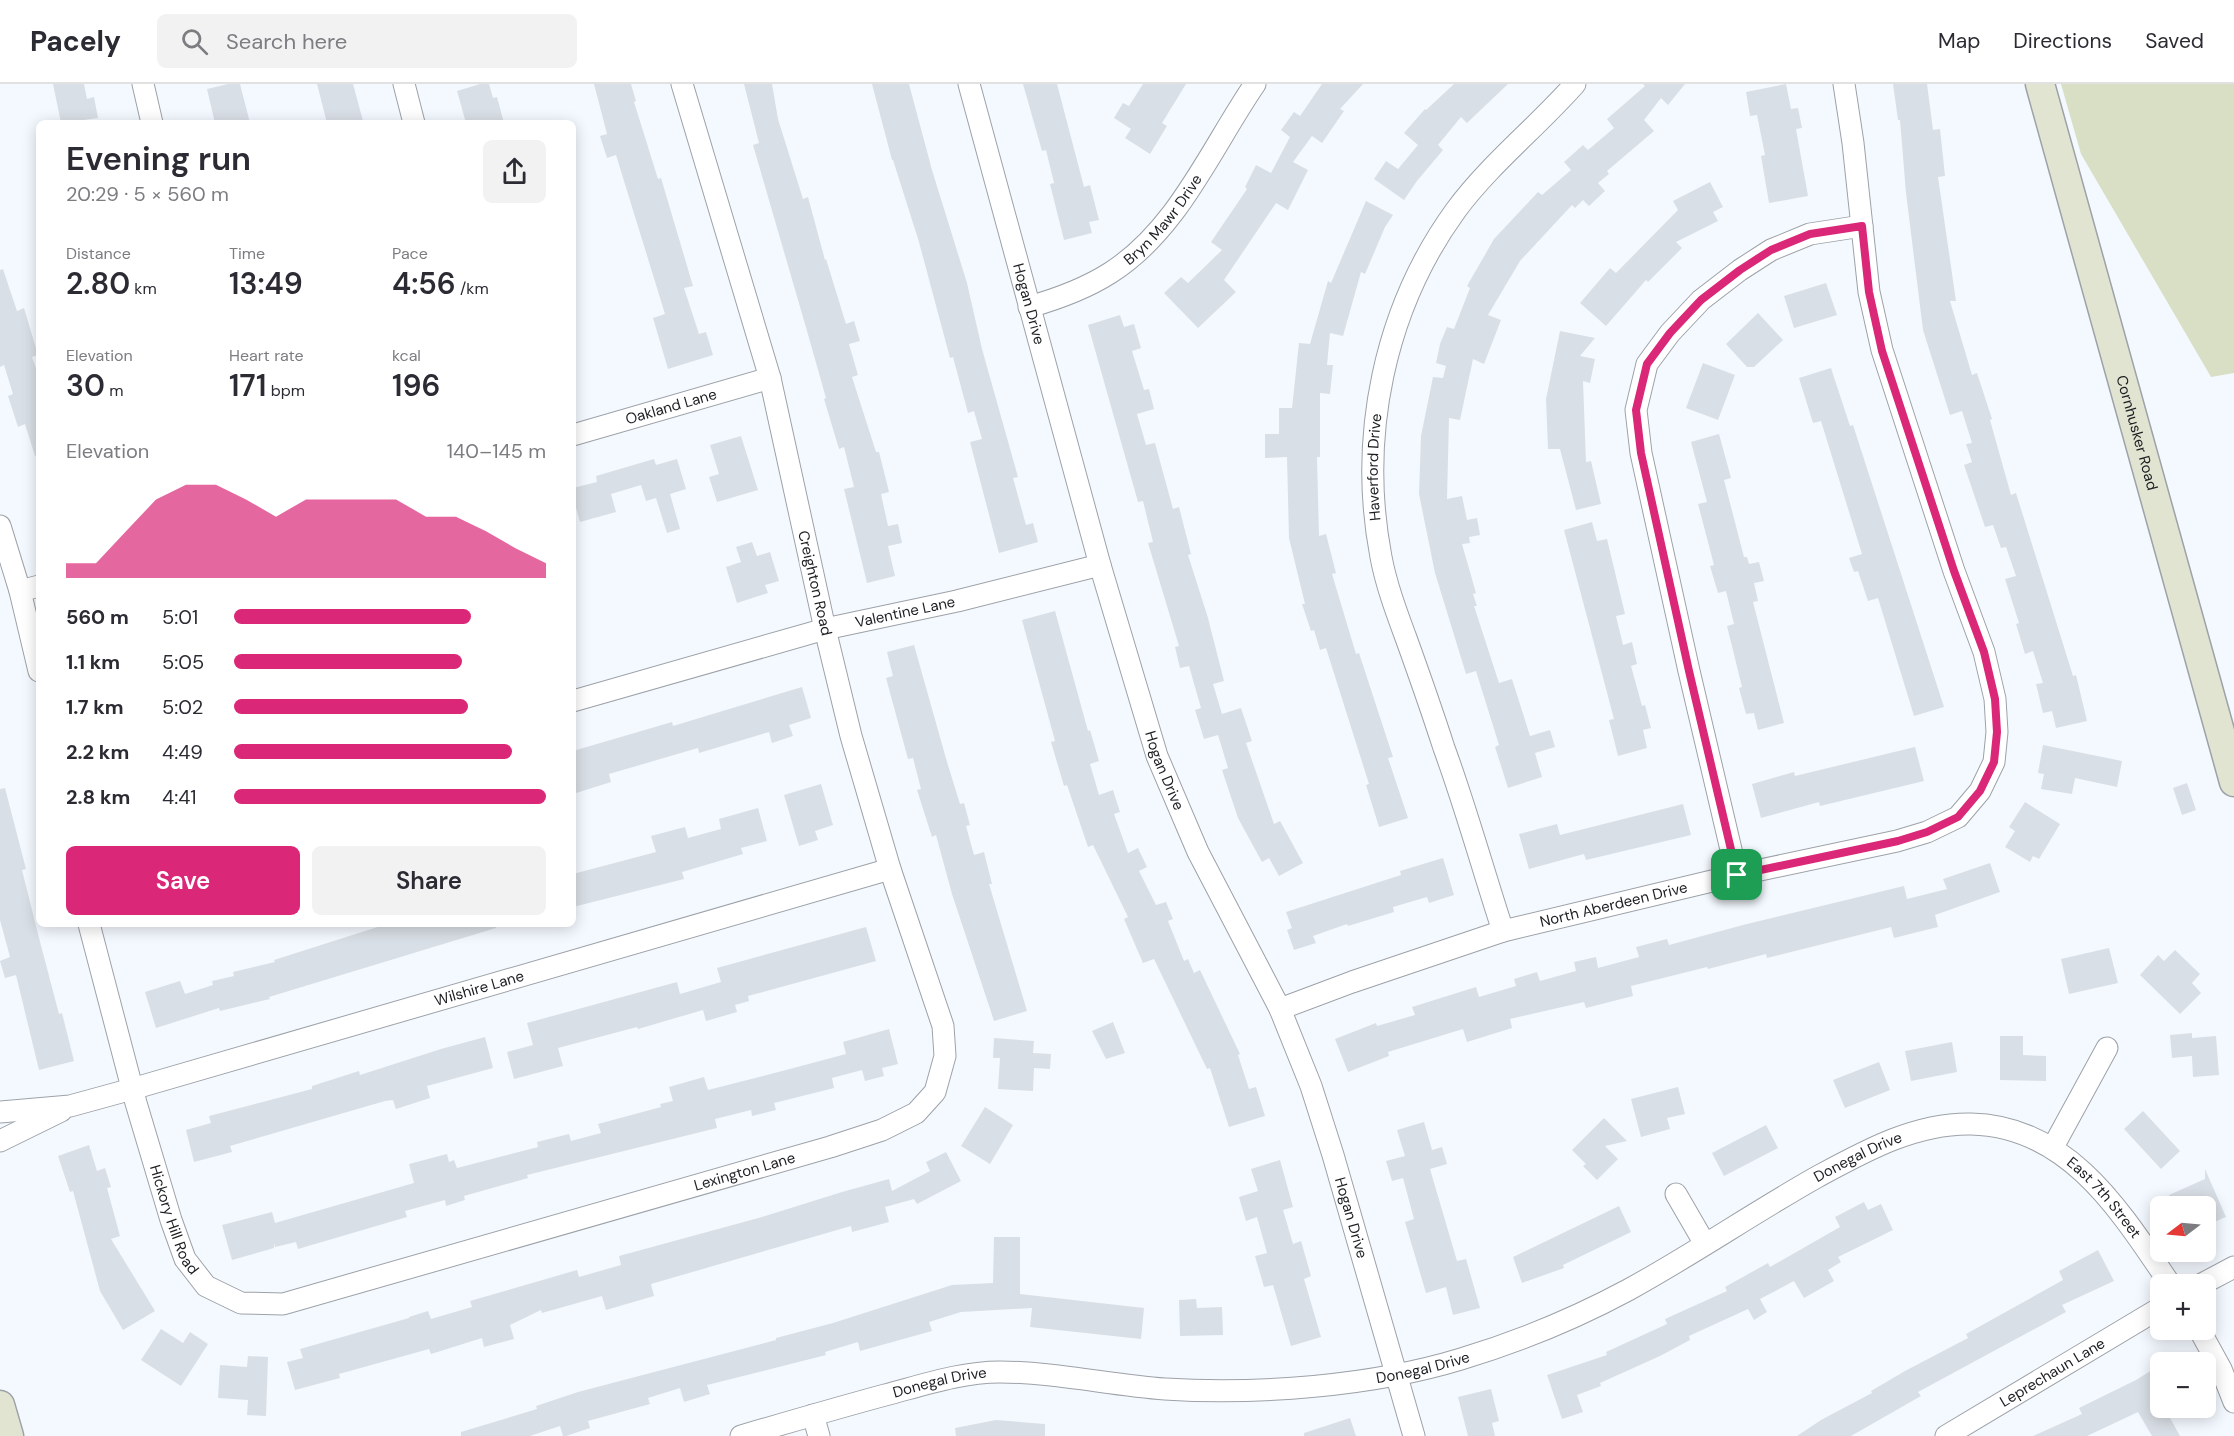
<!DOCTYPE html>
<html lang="en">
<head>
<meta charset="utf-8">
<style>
  body { margin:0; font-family:"DM Sans",sans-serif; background:#f2f2f3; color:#2b2b33; height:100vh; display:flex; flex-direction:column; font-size:22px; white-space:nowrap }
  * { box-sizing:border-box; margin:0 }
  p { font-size:20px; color:#7c7c81 }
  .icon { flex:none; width:33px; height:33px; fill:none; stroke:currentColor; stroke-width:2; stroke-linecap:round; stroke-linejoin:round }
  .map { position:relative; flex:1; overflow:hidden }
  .side { position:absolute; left:36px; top:36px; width:540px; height:807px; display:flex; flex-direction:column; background:#fff; border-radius:9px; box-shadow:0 3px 15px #0003 }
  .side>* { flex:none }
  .needle { width:39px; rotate:254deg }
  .buttons { position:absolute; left:2150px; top:1112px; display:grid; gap:12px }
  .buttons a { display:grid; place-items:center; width:66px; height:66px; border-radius:9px; background:#fff; box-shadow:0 3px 15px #0003; font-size:30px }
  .pin { position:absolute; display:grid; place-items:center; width:51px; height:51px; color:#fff; margin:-26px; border-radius:12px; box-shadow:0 3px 9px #0006 }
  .round { display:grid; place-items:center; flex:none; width:63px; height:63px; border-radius:9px; background:#f2f2f3 }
  .overview { display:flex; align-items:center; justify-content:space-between; height:102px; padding:0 30px }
  h1 { font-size:33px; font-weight:600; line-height:45px }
  .metrics { display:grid; grid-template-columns:repeat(3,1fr); gap:9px; height:102px; padding:6px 30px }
  .metrics div { display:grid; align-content:center }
  .metrics b { font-size:30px; font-weight:600 }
  .metrics small { font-size:16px; font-weight:400 }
  .metrics p { font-size:16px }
  .chart { height:168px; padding:12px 30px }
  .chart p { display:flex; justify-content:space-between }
  .chart svg { width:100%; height:108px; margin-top:6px; fill:#db2777; opacity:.7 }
  .primary-button { display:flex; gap:12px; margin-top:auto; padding:12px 30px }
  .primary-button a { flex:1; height:69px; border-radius:9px; background:#db2777; color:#fff; font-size:24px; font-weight:600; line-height:69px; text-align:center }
  .primary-button a+a { background:#f2f2f3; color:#2b2b33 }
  ul { padding:0 30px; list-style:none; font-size:20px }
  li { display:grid; grid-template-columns:96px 72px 1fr; align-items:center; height:45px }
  li i { height:15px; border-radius:8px; background:#db2777 }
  header { display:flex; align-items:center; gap:36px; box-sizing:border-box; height:84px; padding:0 30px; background:#fff; border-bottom:2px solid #e1e1e2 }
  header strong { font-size:28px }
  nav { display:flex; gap:33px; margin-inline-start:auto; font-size:21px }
  .search { width:420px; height:54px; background:#f2f2f3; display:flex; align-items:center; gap:15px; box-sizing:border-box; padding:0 21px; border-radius:9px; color:#7c7c81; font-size:22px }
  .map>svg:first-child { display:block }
  .green { fill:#d9dfc5 }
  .building { fill:#d9dfe6 }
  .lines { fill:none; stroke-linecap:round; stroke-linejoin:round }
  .street-casing { stroke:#9da2a9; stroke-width:23 }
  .secondary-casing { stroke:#9da2a9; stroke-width:31 }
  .street { stroke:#fff; stroke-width:21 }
  .secondary { stroke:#e0e4d0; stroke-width:28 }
  .route-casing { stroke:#fff; stroke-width:12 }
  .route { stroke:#db2777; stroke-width:8 }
  .labels { text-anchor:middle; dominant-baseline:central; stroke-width:4.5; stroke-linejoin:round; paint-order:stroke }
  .street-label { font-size:15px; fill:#1c1e21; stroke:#fff }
</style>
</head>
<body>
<header>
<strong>Pacely</strong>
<div class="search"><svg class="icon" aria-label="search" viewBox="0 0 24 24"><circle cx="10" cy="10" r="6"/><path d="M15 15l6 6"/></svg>Search here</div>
<nav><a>Map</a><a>Directions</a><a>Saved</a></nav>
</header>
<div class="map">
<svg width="2234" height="1352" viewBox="0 0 2234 1352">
  <rect width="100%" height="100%" fill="#f4f9ff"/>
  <path class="green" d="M2061,0h173v289l-23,4 -130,-223z"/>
  <path class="building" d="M53,0h31l3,15 7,-2 4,21 -37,5z
    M228,0h12l10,39h-35l-8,-34z
    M317,0h36l10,37 -9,2h-27z
    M480,0h9l4,14 4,-1 7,26h-38l-9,-32z
    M594,0h37l5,17 -2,1 24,77 3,-1 32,108 -9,2 15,46 7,-2 7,23 -45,14 -15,-51 12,-4 -49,-159 -9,3 -7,-22 7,-2z
    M744,0h28l6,35 25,80 5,-2 17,63 1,-1 20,65 8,-3 6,20 -11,3 9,31 -6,2 24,75h3l10,40 -8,2 7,32 10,-2 4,19 -14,3 7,30 -28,7 -23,-94 10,-2 -10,-40 -5,2 -15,-50 2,-1 -19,-67 -54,-186 6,-2z
    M872,0h37l23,86 35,113 15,66 36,128 -5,1 13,47 7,-2 5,19 -39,11 -29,-111 12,-3 -8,-28 -6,2 -15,-56 -3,1 -31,-116 -26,-82h-1z
    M1023,0h34l27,103 6,-2 9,35 -10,2 3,11 -28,7 -14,-56 4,-1 -8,-33 -4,1z
    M1143,0h43l-24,39 5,3 -17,28 -25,-16 6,-9 -17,-11 9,-15 6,3z
    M1322,0h41l-23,25 4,2 -22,32 -10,-7 -19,26 15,8 -20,40 -12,-7 -52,77 12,12 -38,36 -34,-35 17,-16 7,6 34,-33 -11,-8 36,-53 -2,-2 11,-22 15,8 19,-36 -9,-7 13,-18 6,4z
    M1454,0h54l-41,39 -6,-6 -23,28 5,5 -26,31 -13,19 -30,-21 12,-18 12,8 20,-24 -14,-12 21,-24 1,1z
    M1643,0h42l-17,21 -7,-7 -17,22 10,11 -47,40 2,3 -11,9 7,8 -16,15 -6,-6 -8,8 -3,-3 -52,56 -32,54 13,5 -17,44 -11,-5 -13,61 -11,-2 -2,81 15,-3 5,24 10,-2 3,17 -11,2 1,6 -8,1 14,49 -3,1 4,12h-3l25,77 13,-4 18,57 20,-6 5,17 -20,6 7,24 -34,11 -13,-41 4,-2 -23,-74 -10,3 -31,-101 -16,-79 2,-58 12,-59 10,1 3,-12 -10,-3 4,-19 7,-17 7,2 16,-41 -3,-2 27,-47 44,-47 4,3 29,-25 -7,-8 19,-17 5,5 26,-22 -7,-9 38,-33z
    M1786,0l5,25 7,-1 4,20 -6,1 12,67 -39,7 -8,-47 4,-1 -8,-40 -7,1 -4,-24z
    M1893,0h34l6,46 7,-1 5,47 -7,1 18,124h-6l22,74 5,-2 15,46 -2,1 21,75 5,-2 57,183 3,-1 11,46 -31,7 -4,-17 -9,2 -7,-29 7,-1 -10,-32 -8,3 -9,-30 3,-1 -14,-44 11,-3 -10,-29 -5,1 -8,-23 -8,2 -21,-62 8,-3 -6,-18 6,-1 -10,-32 -12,4 -27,-85 -17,-137 -6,-73h-2z
    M1710,98l13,25 -10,5 5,9 -42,21 6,6 -34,34 -2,-2 -40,46 -26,-23 30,-35 6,5 62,-63 -5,-9z
    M1366,117l27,14 -8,12 -20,47 -4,-2 -18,64 -13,-3 -3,32h6l-3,29 -10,-1v64h-3l2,79 7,-2 10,39 -4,1 24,80 3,-1 34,104 -5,1 20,60 -29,9 -13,-42 3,-1 -43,-136 -6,2 -6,-20 -3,1 -9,-27h3l-16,-66 -2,-81 -22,1v-24h14v-26h13l7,-65 11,1 18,-63 3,2z
    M3,185l14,42 7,-3 14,47 -6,2 7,20v79h-4l-10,-32 -7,3 -10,-31 5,-2 -9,-29 -4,2v-97z
    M1826,199l11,32 -43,13 -10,-32z
    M1758,229l25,27 -29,27h-7l-21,-23z
    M1120,231l4,12 10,-3 7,24 -9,3 12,39 5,-1 5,20 -17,5 9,31 9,-2 18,66 6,-2 12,47 -3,1 20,63 16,63 -11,3 9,30 19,-6 11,33 -6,2 28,81 6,-3 23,42 -24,13 -10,-18 -7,4 -24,-44 -16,-48 6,-2 -10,-33 -14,4 -9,-29 6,-2 -12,-42 -9,2 -5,-21 4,-1 -31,-103 5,-1 -10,-41 -5,1 -50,-177z
    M1560,247l35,7 -15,18 15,3 -5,24 -7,-2 3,81 5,-1 10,43 -25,6 -16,-61h-12l-2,-50z
    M1703,279l32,12 -17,45 -32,-12z
    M1831,284l19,58 3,-1 91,282 -30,9 -36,-118 -10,3 -10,-30 -4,1 -5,-14 13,-4 -41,-133 -8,2 -14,-45z
    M1719,350l12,44 -7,2 20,77h3l2,7 10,-2 5,19 -10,2 4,18 -5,1 31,121 -26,7 -4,-17 -8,1 -7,-26 3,-1 -15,-61 7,-2 -8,-33 -8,2 -8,-27 4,-1 -16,-61 9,-2 -16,-60z
    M741,352l17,54 -41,12 -8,-25 10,-3 -9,-29z
    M654,375l2,6 21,-6 9,30 -16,5 10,35 -13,4 -11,-35 -10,3 -5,-16 -30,9 5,18 -36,10 -7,-25v-9l24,-6 -1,-6z
    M1592,438l5,19 10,-2 18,75 -9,2 7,29 9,-3 5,22 -6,2 11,40 3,-1 6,23 -8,2 4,18 -29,8 -9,-36 5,-1 -50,-189z
    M752,458l5,14 13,-4 9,29 -14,4 3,8 -31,10 -11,-36 15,-5 -5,-15z
    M1055,527l33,120 2,-1 9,31 -9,3 9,31 14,-5 7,22 -6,2 14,39 10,-5 9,19 -8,4 17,34 10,-3 7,17 -5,2 16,40 4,-2 6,14 6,-3 40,84 -2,1 11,34 7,-2 9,29 -36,11 -19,-59 -3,1 -53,-110 -11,4 -19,-44 4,-2 -35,-72 -5,2 -21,-62 -3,1 -13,-44 4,-1 -33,-121z
    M914,561l33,117 13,42 4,-1 6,22 -4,1 8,29 10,-3 8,32h-3l38,127 -33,10 -42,-127 -16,-59 -4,2 -15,-47 4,-1 -8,-31 -5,1 -22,-81 7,-2 -6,-24z
    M802,603l9,31 -22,7 4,11 -21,7 -3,-11 -70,21 -1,-5 -89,26 2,8 -38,12v-43l99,-29 1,4z
    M2043,661l79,16 -5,26 -42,-9 -3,16 -31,-5 3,-15 -6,-1z
    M1915,663l9,34 -104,25 -1,-4 -58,16 -9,-34 42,-12 1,4z
    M2187,699l9,27 -14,5 -9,-27z
    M821,700l12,41 -18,6 3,9 -19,6 -15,-51z
    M5,704l21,81 -4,1 16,64 21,80 3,-1 12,48 -35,9 -23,-95 -11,3 -5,-17 10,-4 -10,-37v-131z
    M2025,718l35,22 -21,35 -6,-3 -3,6 -25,-15 10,-16 -6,-4z
    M1683,720l8,31 -105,25 -2,-6 -55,15 -10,-35 38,-10 3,11z
    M758,724l9,33 -26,7 2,6 -61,18 2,7 -111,28v-33l83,-22 -5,-16 34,-9 3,11 33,-9 -2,-10z
    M1443,774l11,37 -25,8 -2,-6 -34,10 1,5 -46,14 -1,-2 -34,12 3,7 -22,7 -7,-20 5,-2 -6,-16 115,-37 -1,-4z
    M1990,779l10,29 -65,23 3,12 -44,11 -3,-11 -124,31 -1,-4 -58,15 -1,-2 -76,19 2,10 -47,12 -2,-6 -74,17 2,9 -45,14 -4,-13 -75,23 1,4 -41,16 -13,-33 41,-16 1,3 38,-11 -3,-8 64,-20 3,10 37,-11 -2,-7 23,-7 3,9 36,-10 -2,-9 22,-5 2,11 41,-11 -3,-10 31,-8 2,6 74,-20 161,-39 3,13 40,-10 -4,-10z
    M387,840h109v4l-227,69 1,2 -50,12 -1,-3 -63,20 -11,-36 35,-11 5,13 28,-9 -1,-4 22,-5 -1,-4 42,-10 -1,-2z
    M866,843l10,34 -128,35 1,5 -14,4 2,7 -31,9 -3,-11 -65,19 -1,-2 -79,21 5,18 -49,13 -7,-27 26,-7 -6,-22 150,-41 3,12 41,-12 -4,-14z
    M2109,864l9,35 -49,11 -8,-35z
    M2175,866l25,24 -8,9 9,10 -21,21 -40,-39 18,-20 6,6z
    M1113,938l12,31 -19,6 -14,-28z
    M889,945l9,35 -16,4 2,8 -19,5 -3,-11 -30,8 2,10 -60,15 2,7 -24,6 -1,-6 -36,9 2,9 -190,47 1,3 -64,18 1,4 -19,6 -1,-6 -40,11 2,6 -109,32 -2,-7 -21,5 -1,-4v5l-42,12 -10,-35 50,-13 3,11 139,-40 -5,-19 38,-10 2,8 5,-2 3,8 81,-21 -1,-5 32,-8 2,7 30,-8 -3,-9 63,-17 -1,-3 13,-3 -4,-14 35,-10 4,13 78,-20 60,-16 -3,-12z
    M2192,949v5l24,-2 3,39 -26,2 -1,-21 -20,2 -2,-23z
    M2000,952h23v19l23,1v25l-46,-1z
    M485,953l8,31 -66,18 3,12 -34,11 -3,-9 -8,1 -155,45 2,6 -38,10 -8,-32 25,-7 -2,-7 103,-27v-3l47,-15 1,4 81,-26z
    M994,954l40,3 -1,12 18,1 -1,15 -16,-1 -1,23 -35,-2 2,-31h-7z
    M1952,958l5,30 -46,9 -6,-30z
    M1879,978l11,28 -45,18 -12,-28z
    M1678,1003l7,27 -18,4 3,11 -29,8 -10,-38z
    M985,1023l28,18 -23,39 -29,-18z
    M2143,1027l37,40 -19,18 -37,-40z
    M1604,1034l23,23 -22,5 13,13 -21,21 -14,-14 3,-2 -14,-14z
    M1424,1038l8,28 10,-3 5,17 -17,5 27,92 9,-2 14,49 -27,7 -7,-28 -20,6 -21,-71 9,-3 -11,-41 -11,3 -6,-20 19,-5 -8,-26z
    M1766,1041l12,23 -54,28 -12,-23z
    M89,1061l8,26 8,-3 6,19 -4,1 13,48 -9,3 44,72 -32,19 -23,-39 -27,-100 -3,1 -12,-36z
    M946,1068l15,29 -44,23 -3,-5 -29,8 4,15 -37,10 -1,-6 -200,58 3,12 -48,14 -4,-14 -60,17 -1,-3 -31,15 4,14 -30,8 -2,-9 -51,16 -2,-5 -90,25 1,4 -45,12 -8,-28 16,-4 -3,-9 109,-31v-1l19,-6 3,8 41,-12 -2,-6 107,-31 2,7 42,-12 -2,-9 143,-39 80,-25 47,-13 3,12 38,-20 -4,-9z
    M1280,1076l13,47 -10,3 10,34 8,-3 10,35 -7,3 17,58 -30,9 -18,-61 -9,2 -9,-31 12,-3 -10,-36 -11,4 -7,-24 19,-6 -7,-22z
    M2205,1085l21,48 -21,9v-20h-31l-5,-11 36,-16z
    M1864,1118l4,8 13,-6 12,26 -55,27 3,5 -13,8 6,11 -30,17 -10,-17 -34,18 7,13 -13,8 -6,-11 -59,27 1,4 -30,16 -60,27 1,3 -24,9 6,17 -21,7 -15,-44 60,-20 -1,-3 61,-28 -2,-5 62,-28 -2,-4 43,-24 2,4 70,-40 -5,-10z
    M1619,1122l12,26 -68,33 1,3 -42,15 -9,-26z
    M994,1153h26v57l124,14 -3,31 -111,-12 2,-19 -71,4 -32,10 3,9 -72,20 -2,-9 -33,10 1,3 -119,30 3,9 -26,8 -4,-14 -32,10 2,6 -62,17 2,7 -24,8h-3l-3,-10 -30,10h-69v-4l76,-23 -1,-3 42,-14 198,-52v-2l57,-15 119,-38 41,-2z
    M2098,1166l16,31 -52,24 4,7 -148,80 3,4 -70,40h-54l24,-16 51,-27 -1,-2 34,-20 63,-33 -2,-4 97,-54 -4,-9z
    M1196,1215l1,9 25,-1 1,28 -43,1 -1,-36z
    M161,1245l22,14 7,-11 18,12 -27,42 -40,-26z
    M248,1272l20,1 -2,59 -19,-1 1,-15 -30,-2 2,-33 27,2z
    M2160,1281v42h4l16,29h-28l-14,-24 -51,24h-54l49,-22 -3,-6 57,-28z
    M1491,1305l8,32 -7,2 3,13h-27l-10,-39z
    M1350,1334l6,18h-52v-3z
    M996,1336l49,4v12h-89l-1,-8z"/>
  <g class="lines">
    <defs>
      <g id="street">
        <path d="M143,0l9,39"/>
        <path d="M404,0l10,39"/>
        <path id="s1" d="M969,0l131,481 57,191 41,96 82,157 31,77 22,69 81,281"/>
        <path id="s2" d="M1029,223c28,-8 56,-18 81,-34 68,-43 101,-125 145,-189"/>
        <path id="s3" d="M573,351l197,-57"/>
        <path d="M0,442l20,65 19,80"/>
        <path d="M20,507l19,-5"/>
        <path id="s4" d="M573,617l252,-72 132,-28 143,-36"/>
        <path d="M1737,791l-48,-204 -48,-218 -5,-43 11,-46 23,-31 31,-33 39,-30 31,-20 39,-16 52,-8"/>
        <path id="s5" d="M89,840l47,179 35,117 14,39 21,27 35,17 42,1 547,-157 52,-17 34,-17 19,-21 10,-36 -2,-30 -53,-157 -39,-133 -26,-107 -55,-251 -88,-294"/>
        <path id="s6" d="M1503,847c-20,-61 -37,-123 -59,-183 -12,-37 -25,-74 -38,-110 -10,-27 -20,-54 -25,-81 -23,-120 3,-248 75,-347 34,-46 81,-83 119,-126"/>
        <path id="s7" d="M1280,925l72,-27 151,-51 234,-56 160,-34 30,-9 31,-15 22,-26 14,-29 3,-30 -2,-33 -11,-47 -30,-81 -72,-221 -13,-58 -16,-149 -9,-59"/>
        <path id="s8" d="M0,1028l70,-6 62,-17 758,-220"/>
        <path d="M0,1057l61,-30"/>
        <path d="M2053,1063l54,-99"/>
        <path d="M1676,1110l29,50"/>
        <path d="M2202,1200l32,-17"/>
        <path d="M2199,1245l22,40 13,33"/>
        <path d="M813,1331l6,21"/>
        <path id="s9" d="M741,1352c48,-14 96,-28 144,-41 38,-10 76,-23 115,-23 55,0 110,13 165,17 91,6 208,-3 296,-30 56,-17 115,-41 167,-69 64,-35 125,-77 189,-113 48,-26 98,-54 154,-53 98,2 150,88 199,160"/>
        <path id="s10" d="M1946,1352l214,-128"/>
      </g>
      <g id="secondary">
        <path id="s11" d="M2040,0l194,698"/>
        <path d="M0,1321l9,31"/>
      </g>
    </defs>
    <use href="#street" class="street-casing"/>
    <use href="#secondary" class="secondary-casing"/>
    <use href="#street" class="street"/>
    <use href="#secondary" class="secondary"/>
  </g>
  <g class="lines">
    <defs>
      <path id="route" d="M1862,142l7,66 13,59 72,220 30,81 11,47 2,33 -3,30 -14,29 -22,26 -31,15 -29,9 -161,34 -48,-204 -48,-218 -5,-43 11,-46 23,-31 31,-33 39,-30 31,-20 39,-16z"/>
    </defs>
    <use href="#route" class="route-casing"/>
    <use href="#route" class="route"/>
  </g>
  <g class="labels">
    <g class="street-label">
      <text stroke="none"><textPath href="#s2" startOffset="164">Bryn Mawr Drive</textPath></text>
      <text stroke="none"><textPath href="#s1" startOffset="228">Hogan Drive</textPath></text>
      <text stroke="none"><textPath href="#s3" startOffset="102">Oakland Lane</textPath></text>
      <text stroke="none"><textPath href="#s11" startOffset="362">Cornhusker Road</textPath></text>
      <text stroke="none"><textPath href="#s6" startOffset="484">Haverford Drive</textPath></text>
      <text transform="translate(815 499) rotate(77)">Creighton Road</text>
      <text stroke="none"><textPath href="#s4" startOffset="344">Valentine Lane</textPath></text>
      <text stroke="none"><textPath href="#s1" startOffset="714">Hogan Drive</textPath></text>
      <text stroke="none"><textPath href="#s7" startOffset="350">North Aberdeen Drive</textPath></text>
      <text stroke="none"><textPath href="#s8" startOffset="496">Wilshire Lane</textPath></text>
      <text stroke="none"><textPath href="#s9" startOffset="1179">Donegal Drive</textPath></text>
      <text stroke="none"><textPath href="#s5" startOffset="944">Lexington Lane</textPath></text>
      <text stroke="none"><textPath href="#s9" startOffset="1456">East 7th Street</textPath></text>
      <text stroke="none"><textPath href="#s1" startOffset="1200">Hogan Drive</textPath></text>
      <text stroke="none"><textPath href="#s5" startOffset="308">Hickory Hill Road</textPath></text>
      <text stroke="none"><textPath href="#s9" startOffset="693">Donegal Drive</textPath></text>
      <text stroke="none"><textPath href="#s10" startOffset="124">Leprechaun Lane</textPath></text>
      <text stroke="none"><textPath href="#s9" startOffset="206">Donegal Drive</textPath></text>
    </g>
  </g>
</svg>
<div class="buttons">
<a><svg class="needle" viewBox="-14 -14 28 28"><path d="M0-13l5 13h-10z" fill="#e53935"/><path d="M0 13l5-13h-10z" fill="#7c7c81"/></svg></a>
<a>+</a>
<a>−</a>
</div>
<div class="pin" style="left:1737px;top:791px;background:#1e9e55"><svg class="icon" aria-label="arrive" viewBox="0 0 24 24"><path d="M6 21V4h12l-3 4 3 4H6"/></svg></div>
<section class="side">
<div class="overview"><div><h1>Evening run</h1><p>20:29 · 5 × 560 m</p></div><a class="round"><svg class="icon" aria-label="share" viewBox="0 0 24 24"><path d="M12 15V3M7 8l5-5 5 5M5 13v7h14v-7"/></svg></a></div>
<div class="metrics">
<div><p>Distance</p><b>2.80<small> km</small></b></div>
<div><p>Time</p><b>13:49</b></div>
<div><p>Pace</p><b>4:56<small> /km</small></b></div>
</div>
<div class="metrics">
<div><p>Elevation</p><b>30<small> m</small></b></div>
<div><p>Heart rate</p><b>171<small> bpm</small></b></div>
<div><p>kcal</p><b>196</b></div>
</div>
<div class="chart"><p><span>Elevation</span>140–145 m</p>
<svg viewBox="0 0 160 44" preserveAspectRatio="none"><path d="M0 44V38L10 38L20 25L30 12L40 6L50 6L60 12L70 19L80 12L90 12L100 12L110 12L120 19L130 19L140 25L150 32L160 38V44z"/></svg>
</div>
<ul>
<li><b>560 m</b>5:01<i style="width:76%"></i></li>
<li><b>1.1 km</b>5:05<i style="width:73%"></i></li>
<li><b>1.7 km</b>5:02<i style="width:75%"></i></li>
<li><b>2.2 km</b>4:49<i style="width:89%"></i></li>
<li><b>2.8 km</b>4:41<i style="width:100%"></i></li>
</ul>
<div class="primary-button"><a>Save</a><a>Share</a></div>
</section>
</div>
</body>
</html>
